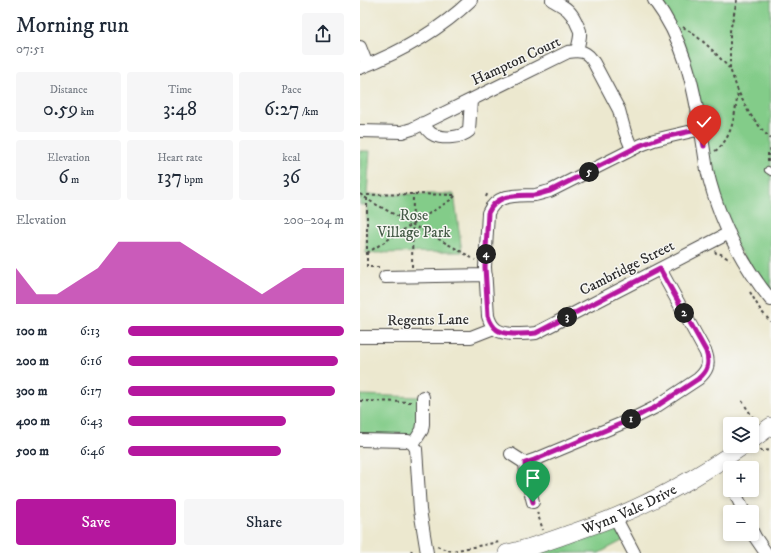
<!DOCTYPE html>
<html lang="en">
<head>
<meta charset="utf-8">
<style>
  body { margin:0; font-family:"IM FELL DW Pica",serif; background:#f6f6f7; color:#1f2937; height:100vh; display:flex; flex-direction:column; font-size:15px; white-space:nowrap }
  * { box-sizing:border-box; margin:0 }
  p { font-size:13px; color:#747a83 }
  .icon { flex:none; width:22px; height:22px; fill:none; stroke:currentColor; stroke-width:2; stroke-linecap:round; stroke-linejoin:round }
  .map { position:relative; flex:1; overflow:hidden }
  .drawer { display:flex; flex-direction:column; background:#fff; width:360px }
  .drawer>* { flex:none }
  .buttons { position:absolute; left:363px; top:417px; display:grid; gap:8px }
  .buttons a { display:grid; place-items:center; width:36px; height:36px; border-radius:4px; background:#fff; box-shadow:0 2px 6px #0003; font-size:20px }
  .pin { position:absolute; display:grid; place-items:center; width:34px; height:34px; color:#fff; margin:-41px -17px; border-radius:50% 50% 50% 0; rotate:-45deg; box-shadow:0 0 4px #0007 }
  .pin .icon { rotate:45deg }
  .km { position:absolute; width:20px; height:20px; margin:-10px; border-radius:50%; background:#222; color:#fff; font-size:11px; line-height:20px; text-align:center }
  .round { display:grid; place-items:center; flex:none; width:42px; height:42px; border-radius:4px; background:#f6f6f7 }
  .overview { display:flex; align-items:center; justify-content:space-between; height:68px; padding:0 16px }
  h1 { font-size:22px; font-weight:600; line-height:30px }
  .figures { display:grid; grid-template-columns:repeat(3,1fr); gap:6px; height:68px; padding:4px 16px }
  .figures div { display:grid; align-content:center; border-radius:4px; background:#f6f6f7; text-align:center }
  .figures b { font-size:20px; font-weight:600 }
  .figures small { font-size:11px; font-weight:400 }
  .figures p { font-size:11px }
  .chart { height:112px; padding:8px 16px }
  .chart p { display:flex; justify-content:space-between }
  .chart svg { width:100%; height:72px; margin-top:4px; fill:#b5179e; opacity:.7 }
  .button { display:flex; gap:8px; margin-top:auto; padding:8px 16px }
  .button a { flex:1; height:46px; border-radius:4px; background:#b5179e; color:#fff; font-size:16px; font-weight:600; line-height:46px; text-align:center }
  .button a+a { background:#f6f6f7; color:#1f2937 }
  ul { padding:0 16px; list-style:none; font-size:13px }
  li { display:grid; grid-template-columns:64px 48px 1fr; align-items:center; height:30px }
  li i { height:10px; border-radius:5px; background:#b5179e }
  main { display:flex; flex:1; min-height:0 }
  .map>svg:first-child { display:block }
  .green { fill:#83cc89; stroke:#577c5a }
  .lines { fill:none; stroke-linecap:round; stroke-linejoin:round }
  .lane-casing { stroke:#484744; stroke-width:8 }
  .street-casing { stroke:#484744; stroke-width:14 }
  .secondary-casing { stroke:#484744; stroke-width:18 }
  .path { stroke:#484744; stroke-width:2; stroke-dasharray:3 3; stroke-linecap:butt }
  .lane { stroke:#fff; stroke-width:6 }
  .street { stroke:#fff; stroke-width:12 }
  .secondary { stroke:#fff; stroke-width:17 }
  .route-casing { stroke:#fff; stroke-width:8 }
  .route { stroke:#b5179e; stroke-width:5 }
  .labels { text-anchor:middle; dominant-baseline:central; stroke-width:3; stroke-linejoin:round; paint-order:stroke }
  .street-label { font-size:15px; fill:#2b2b2b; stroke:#f6f6f2 }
  .park-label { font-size:15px; fill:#455b47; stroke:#f6f6f2 }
</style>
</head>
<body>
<main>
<section class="drawer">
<div class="overview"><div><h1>Morning run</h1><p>07:51</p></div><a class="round"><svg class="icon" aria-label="share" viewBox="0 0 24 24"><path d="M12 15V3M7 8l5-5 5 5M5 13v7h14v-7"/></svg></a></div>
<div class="figures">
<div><p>Distance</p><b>0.59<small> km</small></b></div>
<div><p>Time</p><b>3:48</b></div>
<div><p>Pace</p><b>6:27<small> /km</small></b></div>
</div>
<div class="figures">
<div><p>Elevation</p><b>6<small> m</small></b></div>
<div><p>Heart rate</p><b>137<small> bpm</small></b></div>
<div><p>kcal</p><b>36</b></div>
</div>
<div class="chart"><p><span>Elevation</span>200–204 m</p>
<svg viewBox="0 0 160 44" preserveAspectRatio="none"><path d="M0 44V22L10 38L20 38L30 30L40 22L50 6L60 6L70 6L80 6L90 14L100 22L110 30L120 38L130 30L140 22L150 22L160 22V44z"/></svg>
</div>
<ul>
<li><b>100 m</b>6:13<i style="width:100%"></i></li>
<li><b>200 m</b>6:16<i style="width:97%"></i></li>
<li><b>300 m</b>6:17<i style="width:96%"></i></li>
<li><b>400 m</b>6:43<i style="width:73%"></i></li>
<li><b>500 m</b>6:46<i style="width:71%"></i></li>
</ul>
<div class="button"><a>Save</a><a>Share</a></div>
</section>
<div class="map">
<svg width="411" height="553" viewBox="0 0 411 553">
  <rect width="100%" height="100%" fill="#f6f6f2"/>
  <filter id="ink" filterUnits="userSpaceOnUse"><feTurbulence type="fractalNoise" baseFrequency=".025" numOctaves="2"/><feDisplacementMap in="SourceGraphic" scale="8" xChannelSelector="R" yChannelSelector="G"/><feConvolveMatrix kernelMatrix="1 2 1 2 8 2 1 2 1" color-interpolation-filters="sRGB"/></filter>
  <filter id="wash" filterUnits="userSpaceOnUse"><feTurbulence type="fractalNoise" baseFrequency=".012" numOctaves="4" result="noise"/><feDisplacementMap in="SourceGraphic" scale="16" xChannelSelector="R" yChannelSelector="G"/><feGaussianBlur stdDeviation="0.9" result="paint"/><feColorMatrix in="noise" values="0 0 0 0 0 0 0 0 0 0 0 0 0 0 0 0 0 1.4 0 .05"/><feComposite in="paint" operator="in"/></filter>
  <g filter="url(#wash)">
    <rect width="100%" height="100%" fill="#ece8cf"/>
    <path class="green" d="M295,0h116v299l-39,-60 -19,-50 -20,-102z
      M0,151h10l-3,44 46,-1h41l8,58 -96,1 1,-48h-7z
      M0,395l63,2 -10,47 -53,-4z
      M255,517l11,22 -27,14h-94z"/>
  </g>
  <g filter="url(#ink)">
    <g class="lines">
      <defs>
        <path id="lane" d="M408,170l3,2"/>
        <path id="street" d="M192,0c12,7 18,9 24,22 1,3 3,6 4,9 1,6 -2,14 -3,20
          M294,0c30,40 39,83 47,131 2,13 4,26 6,39 11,47 33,92 64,130
          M0,47l7,18
          M0,68c41,-16 79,-37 111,-68
          M63,123c3,5 6,10 11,12 9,4 27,3 35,-4l2,-31
          M341,129l-47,11 -13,5 -91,46c-5,1 -10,3 -15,4 -19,1 -38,-2 -47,18l-3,54 3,49c4,14 11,17 25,18 8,0 15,0 23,-1l193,-100
          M0,131l42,1 10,-3 156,-77c13,-2 19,-1 26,11l25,47 6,22 7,17
          M25,277l101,-2
          M0,337h111l23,-9
          M0,440l48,1 5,3 3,5 4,61 7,43
          M53,444l9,-14 1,-6v-27
          M151,454l14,9 9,-3 96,-40 24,-12 44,-29c9,-8 12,-14 8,-26l-46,-84
          M165,463l1,11 7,28
          M377,497l7,15
          M255,517l19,36
          M392,531l3,6 11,16"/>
        <g id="secondary">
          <path d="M392,440l19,-14"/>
          <path id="s1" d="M147,553c20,-4 39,-11 59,-18 16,-6 33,-11 49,-18 44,-18 89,-44 128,-71"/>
        </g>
      </defs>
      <use href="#lane" class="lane-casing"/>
      <use href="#street" class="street-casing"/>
      <use href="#secondary" class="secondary-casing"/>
      <path class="path" d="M377,0l-7,31v38l8,22 11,22 15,19 7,7
        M323,27c18,11 32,25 46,41
        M355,151c18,-12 20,-39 23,-59
        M408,162v-9l3,-4
        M0,194l10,7 92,51 13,8
        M126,197l2,-5
        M355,251l1,2 5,1 9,6
        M7,253l85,-54 4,-4
        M19,267h-12v-72l46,-1 43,1
        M52,267l1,-73
        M390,292l11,19 10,11
        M0,401l52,1
        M382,401l14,21
        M400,451l11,-1
        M368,472l2,5
        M177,512l6,18
        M77,546l9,4 6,1 47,-9
        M51,553l1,-4"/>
      <use href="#lane" class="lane"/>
      <use href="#street" class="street"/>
      <use href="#secondary" class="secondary"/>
    </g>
  </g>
  <g class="lines" filter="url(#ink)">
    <defs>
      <path id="route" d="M173,502l-7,-28 -1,-11 9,-3 96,-40 15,-8 9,-4 44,-29c10,-8 12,-16 8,-28l-46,-82 -124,64c-8,1 -15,1 -23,1 -14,-1 -20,-4 -25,-18l-3,-49 3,-54c9,-20 28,-17 47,-18 5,-1 10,-3 15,-4l91,-46 23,-8 37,-8 3,17"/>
    </defs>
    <use href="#route" class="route-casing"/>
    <use href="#route" class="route"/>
  </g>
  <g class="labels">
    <g class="street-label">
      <text transform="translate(156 61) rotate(-25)">Hampton Court</text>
      <text transform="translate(267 268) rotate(-27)">Cambridge Street</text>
      <text transform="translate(68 320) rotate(-1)">Regents Lane</text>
      <text stroke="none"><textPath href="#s1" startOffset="130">Wynn Vale Drive</textPath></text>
    </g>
    <g class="park-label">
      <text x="54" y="215">Rose<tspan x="54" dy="17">Village Park</tspan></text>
    </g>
  </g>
</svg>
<div class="buttons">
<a><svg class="icon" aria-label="layers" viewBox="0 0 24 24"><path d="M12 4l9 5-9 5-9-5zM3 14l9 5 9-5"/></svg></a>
<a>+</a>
<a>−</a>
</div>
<div class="pin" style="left:173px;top:502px;background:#1e9e55"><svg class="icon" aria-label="arrive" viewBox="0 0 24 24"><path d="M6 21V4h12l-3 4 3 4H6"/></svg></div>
<div class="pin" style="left:344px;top:146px;background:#d93025"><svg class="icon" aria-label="check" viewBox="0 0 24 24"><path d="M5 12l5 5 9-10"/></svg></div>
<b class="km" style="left:271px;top:419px">1</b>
<b class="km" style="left:324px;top:313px">2</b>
<b class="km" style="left:207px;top:317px">3</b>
<b class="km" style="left:126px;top:254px">4</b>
<b class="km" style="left:229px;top:172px">5</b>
</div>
</main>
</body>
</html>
